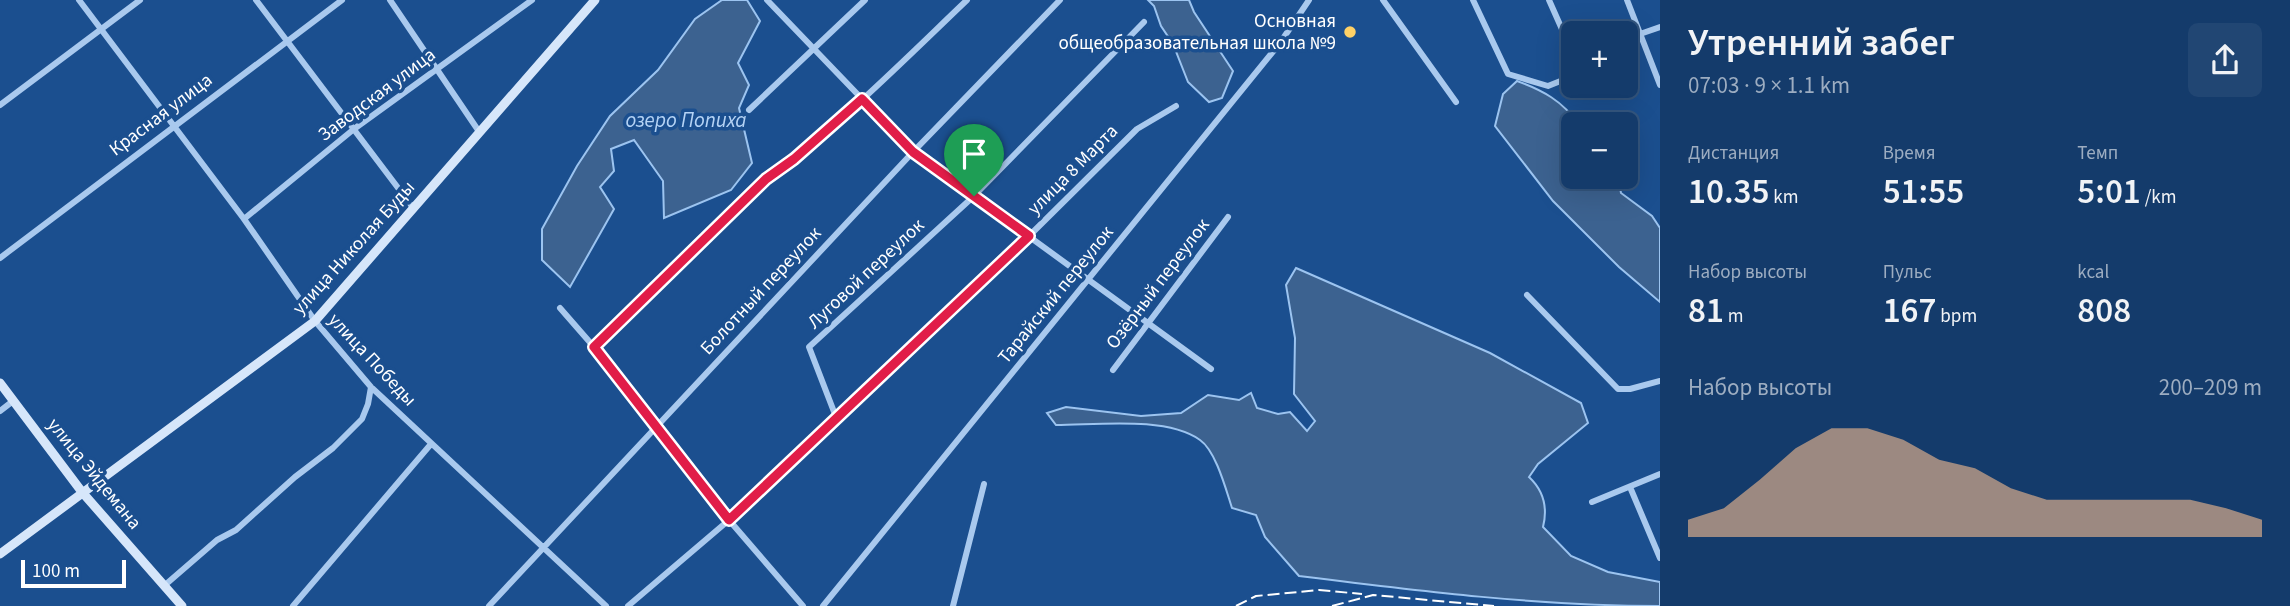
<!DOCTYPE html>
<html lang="ru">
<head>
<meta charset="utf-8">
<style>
  body { margin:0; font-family:"Source Sans 3",sans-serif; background:#214673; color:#f1f3f6; height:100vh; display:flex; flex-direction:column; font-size:26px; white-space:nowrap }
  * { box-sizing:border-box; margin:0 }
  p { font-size:23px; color:#9dadc1 }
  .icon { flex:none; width:38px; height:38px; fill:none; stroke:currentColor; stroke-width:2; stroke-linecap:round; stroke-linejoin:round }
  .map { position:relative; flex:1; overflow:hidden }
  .sheet { display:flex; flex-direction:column; background:#143b6b; width:630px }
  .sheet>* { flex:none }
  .fabs { position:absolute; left:1561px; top:21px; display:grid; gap:14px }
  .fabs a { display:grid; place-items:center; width:77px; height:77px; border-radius:10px; background:#143b6b; box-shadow:0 7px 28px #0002,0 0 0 2px #33557e; font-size:35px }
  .scale { position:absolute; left:21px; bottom:18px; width:105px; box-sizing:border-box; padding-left:7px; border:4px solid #fff; border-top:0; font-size:19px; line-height:24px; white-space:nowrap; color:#fff; -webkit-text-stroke:5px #1b4f8f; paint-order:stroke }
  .pin { position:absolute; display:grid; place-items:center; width:60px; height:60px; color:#fff; margin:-72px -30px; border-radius:50% 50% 50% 0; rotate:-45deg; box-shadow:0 0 7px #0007 }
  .pin .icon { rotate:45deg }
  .round { display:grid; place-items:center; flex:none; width:74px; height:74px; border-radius:10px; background:#214673 }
  .headline { display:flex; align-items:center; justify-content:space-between; height:119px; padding:0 28px }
  h1 { font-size:38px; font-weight:600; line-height:52px }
  .metrics { display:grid; grid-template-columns:repeat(3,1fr); gap:10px; height:119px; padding:7px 28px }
  .metrics div { display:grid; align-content:center }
  .metrics b { font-size:35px; font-weight:600 }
  .metrics small { font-size:19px; font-weight:400 }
  .metrics p { font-size:19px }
  .chart { height:196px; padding:14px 28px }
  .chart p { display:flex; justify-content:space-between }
  .chart svg { width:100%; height:126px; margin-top:7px; fill:#d6ab8b; opacity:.7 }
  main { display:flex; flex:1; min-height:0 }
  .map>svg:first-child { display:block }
  .water { fill:#3c6290; stroke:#9cc4f0; stroke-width:2 }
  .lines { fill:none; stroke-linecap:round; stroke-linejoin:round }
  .street { stroke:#a9c9ee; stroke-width:6 }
  .secondary { stroke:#d6e6fa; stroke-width:9 }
  .rail { stroke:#fff; stroke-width:2; stroke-dasharray:12 5; stroke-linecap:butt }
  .route-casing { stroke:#fff; stroke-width:14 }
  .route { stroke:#e11d48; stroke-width:9 }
  .poi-dot { fill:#ffd166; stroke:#1b4f8f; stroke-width:2.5 }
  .labels { text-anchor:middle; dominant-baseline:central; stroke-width:7; stroke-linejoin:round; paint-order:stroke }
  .poi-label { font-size:19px; fill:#fff; stroke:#1b4f8f; text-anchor:end }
  .street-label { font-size:19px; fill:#fff; stroke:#1b4f8f }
  .water-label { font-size:21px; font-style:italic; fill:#b5d3f5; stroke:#1b4f8f }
</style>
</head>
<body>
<main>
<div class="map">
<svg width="1660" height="606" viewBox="0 0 1660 606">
  <rect width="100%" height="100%" fill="#1b4f8f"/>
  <path class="water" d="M722,0h25l13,21 -22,42 11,22 -10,23 13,55 -21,27 -67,28 -1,-37 -29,-41 -23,9 3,22 -14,16 14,22 -44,78 -28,-27v-31l35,-63 33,-50 48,-46 37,-51z
    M1148,0h41l5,12 39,59 -11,27 -13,4 -21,-20 -15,-38 -12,-18 -7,-20z
    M1517,81c25,9 46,20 61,43h-5v53h45l3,16 31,23 8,12v74l-41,-35 -66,-66 -58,-75 8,-32z
    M1296,268l194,85 91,50 7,20 -50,41 -9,13c15,14 19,30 14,50l28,29 37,16 52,10v24c-121,0 -241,-15 -361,-30l-34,-39 -9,-22 -24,-7c-6,-18 -16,-57 -32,-68 -34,-24 -103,-15 -144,-15l-9,-12 19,-6 75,9 40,-3 27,-18 31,5 12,-7 6,15 21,6 12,-2 17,19 8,-10 -21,-27 1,-56 -9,-53z"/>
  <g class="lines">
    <path class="street" d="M79,0l165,219 71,102 56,66 235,219
      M256,0l158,209
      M390,0l90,133
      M767,0l146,152 298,217
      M1383,0l73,102
      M1473,0l35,74 40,12 25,-10
      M1549,0l24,54
      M1627,0l33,85
      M1626,44l14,-10 20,-7
      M0,105l140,-105
      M749,110l116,-110
      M244,219l110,-90 178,-129
      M0,258l342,-258
      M1527,295l91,94h12l30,-8
      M560,308l34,39 135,173 74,86
      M594,347l172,-168c72,-52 136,-117 201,-179
      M1113,370l115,-153
      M0,411l13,-10
      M836,417l-27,-70 165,-151 170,-174
      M1630,487l30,71
      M1592,502l68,-28
      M165,585l52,-45 19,-10 59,-53 38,-29 29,-29 6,-15 3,-17
      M293,606l138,-162
      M489,606l424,-454 147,-152
      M628,606l101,-86 300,-284 108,-107 39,-23
      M823,606l457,-563 29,-43
      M953,606l31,-122"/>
    <path class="secondary" d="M0,383l82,109 100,114
      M0,554l315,-233 280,-321"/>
    <path class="rail" d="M1236,606l20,-10 63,-6 43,4
      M1332,606l41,-11 121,11"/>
  </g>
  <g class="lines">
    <defs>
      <path id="route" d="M862,99l51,53 116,84 -300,284 -135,-173 172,-168 28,-20z"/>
    </defs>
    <use href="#route" class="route-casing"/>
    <use href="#route" class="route"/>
  </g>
  <circle class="poi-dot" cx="1350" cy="32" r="7"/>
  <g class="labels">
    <g class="poi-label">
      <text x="1336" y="21">Основная<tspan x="1336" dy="22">общеобразовательная школа №9</tspan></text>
    </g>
    <g class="street-label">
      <text transform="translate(377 95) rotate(-37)">Заводская улица</text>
      <text transform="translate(161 115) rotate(-37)">Красная улица</text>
      <text transform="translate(1073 170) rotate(-45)">улица 8 Марта</text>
      <text transform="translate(354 248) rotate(-48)">улица Николая Буды</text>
      <text transform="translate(866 274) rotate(-43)">Луговой переулок</text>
      <text transform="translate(1158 284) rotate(-53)">Озёрный переулок</text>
      <text transform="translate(761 291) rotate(-47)">Болотный переулок</text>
      <text transform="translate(1056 295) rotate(-51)">Тарайский переулок</text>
      <text transform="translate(372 360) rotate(47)">улица Победы</text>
      <text transform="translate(94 474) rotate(51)">улица Эйдемана</text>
    </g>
    <g class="water-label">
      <text x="686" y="120">озеро Попиха</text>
    </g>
  </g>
</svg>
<div class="fabs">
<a>+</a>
<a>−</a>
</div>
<div class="scale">100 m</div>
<div class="pin" style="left:974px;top:196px;background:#1e9e55"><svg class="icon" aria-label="arrive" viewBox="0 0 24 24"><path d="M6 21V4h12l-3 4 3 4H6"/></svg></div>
</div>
<section class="sheet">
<div class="headline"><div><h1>Утренний забег</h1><p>07:03 · 9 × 1.1 km</p></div><a class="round"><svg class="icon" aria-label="share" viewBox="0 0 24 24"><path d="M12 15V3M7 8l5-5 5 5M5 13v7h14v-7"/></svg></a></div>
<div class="metrics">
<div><p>Дистанция</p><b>10.35<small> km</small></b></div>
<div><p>Время</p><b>51:55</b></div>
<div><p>Темп</p><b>5:01<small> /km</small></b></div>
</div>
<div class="metrics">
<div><p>Набор высоты</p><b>81<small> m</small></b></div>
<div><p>Пульс</p><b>167<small> bpm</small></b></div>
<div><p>kcal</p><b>808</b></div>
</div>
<div class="chart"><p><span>Набор высоты</span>200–209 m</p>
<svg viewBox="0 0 160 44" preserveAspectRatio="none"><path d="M0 44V38L10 34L20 24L30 13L40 6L50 6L60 10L70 17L80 20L90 27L100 31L110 31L120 31L130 31L140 31L150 34L160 38V44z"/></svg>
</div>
</section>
</main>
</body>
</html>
